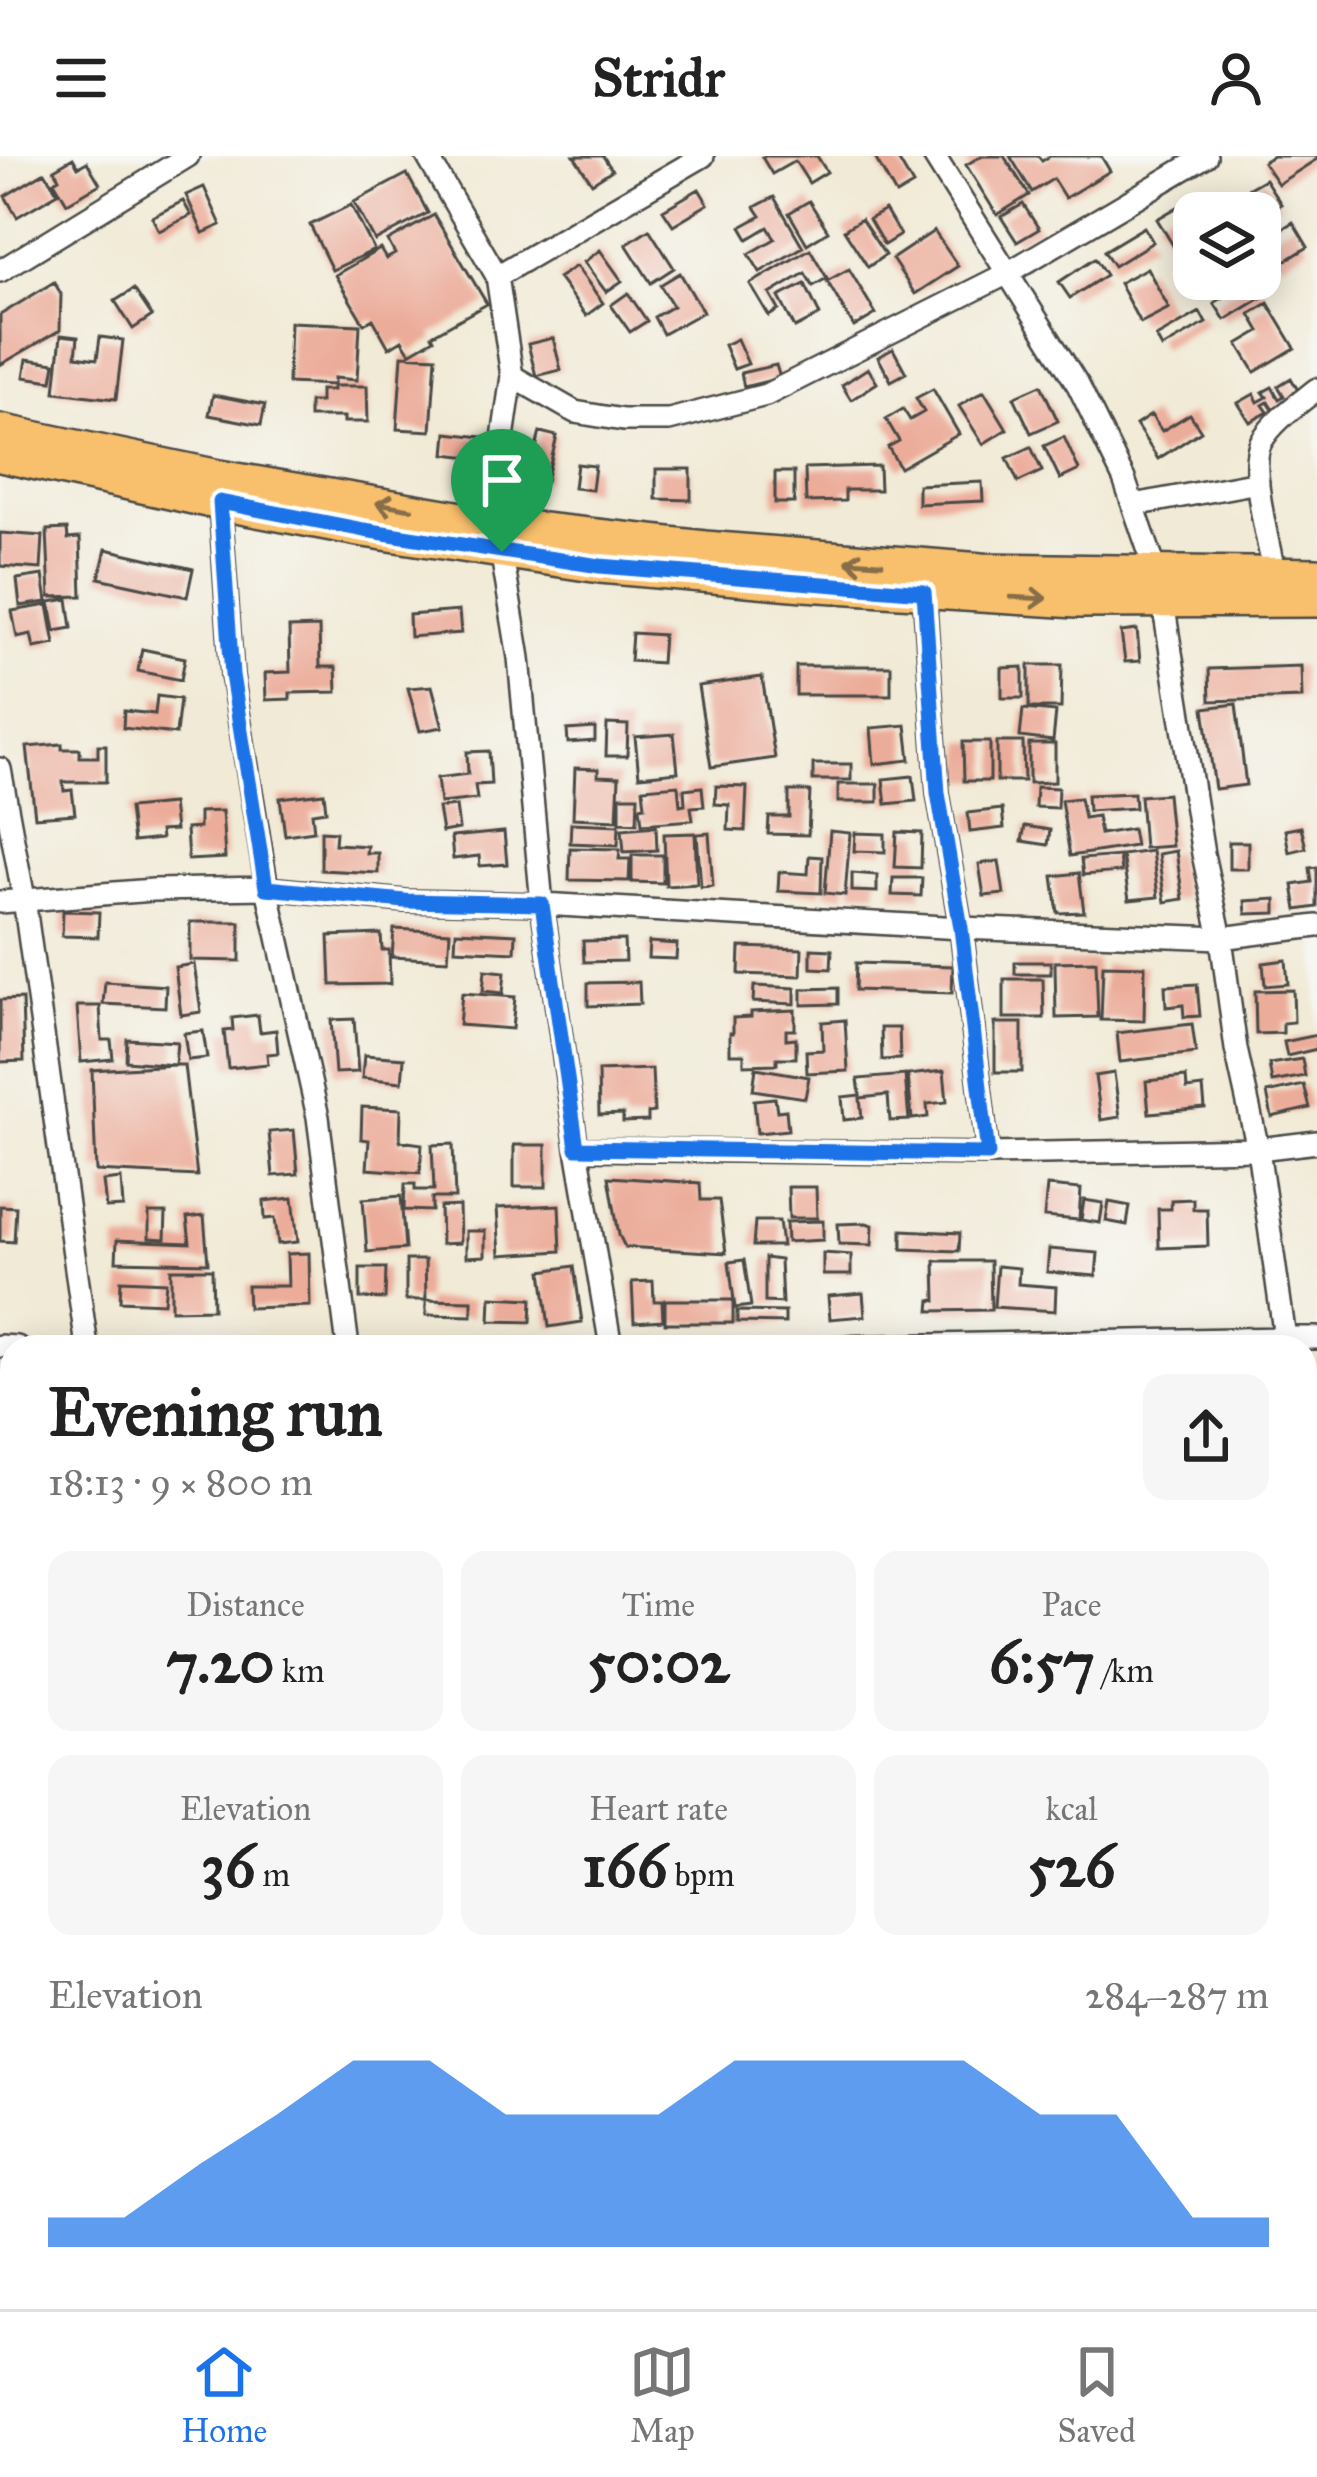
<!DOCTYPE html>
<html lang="en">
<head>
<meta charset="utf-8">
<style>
  body { margin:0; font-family:"IM FELL Great Primer",serif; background:#f6f6f6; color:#222; height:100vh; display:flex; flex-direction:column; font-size:45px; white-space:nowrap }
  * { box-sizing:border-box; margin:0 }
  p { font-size:39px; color:#767676 }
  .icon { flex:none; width:66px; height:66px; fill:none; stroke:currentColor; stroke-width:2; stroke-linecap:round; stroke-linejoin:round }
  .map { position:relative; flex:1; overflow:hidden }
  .drawer { position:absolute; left:0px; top:1179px; width:1317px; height:975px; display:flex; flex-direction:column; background:#fff; border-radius:36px 36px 0 0; box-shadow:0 6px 30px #0003 }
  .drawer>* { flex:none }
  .tools { position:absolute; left:1173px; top:36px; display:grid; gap:24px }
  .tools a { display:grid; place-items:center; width:108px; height:108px; border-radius:24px; background:#fff; box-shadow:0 6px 30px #0003; font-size:60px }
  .pin { position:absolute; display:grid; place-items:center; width:102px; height:102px; color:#fff; margin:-123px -51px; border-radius:50% 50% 50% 0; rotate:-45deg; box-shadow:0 0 12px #0007 }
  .pin .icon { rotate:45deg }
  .round { display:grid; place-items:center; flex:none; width:126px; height:126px; border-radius:24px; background:#f6f6f6 }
  .summary { display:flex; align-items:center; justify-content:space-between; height:204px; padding:0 48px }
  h1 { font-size:66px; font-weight:700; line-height:90px }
  .stats { display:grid; grid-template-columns:repeat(3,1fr); gap:18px; height:204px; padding:12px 48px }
  .stats div { display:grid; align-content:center; border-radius:24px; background:#f6f6f6; text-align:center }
  .stats b { font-size:60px; font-weight:700 }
  .stats small { font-size:33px; font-weight:400 }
  .stats p { font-size:33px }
  .chart { height:336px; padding:24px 48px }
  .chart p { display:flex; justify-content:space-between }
  .chart svg { width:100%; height:216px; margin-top:12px; fill:#1a73e8; opacity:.7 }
  header { display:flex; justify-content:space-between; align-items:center; height:156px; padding:0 48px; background:#fff; font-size:54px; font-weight:700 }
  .dock { display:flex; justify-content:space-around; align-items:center; height:168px; border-top:3px solid #e0e0e0; background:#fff; font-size:33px; color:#767676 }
  .dock a { display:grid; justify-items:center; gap:6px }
  .dock .on { color:#1a73e8 }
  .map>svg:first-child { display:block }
  .green { fill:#afbb5d; stroke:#6d7344; stroke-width:3 }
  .building { fill:#ecac9a }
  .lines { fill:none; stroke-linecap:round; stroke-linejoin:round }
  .minor-casing { stroke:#494845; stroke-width:26 }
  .primary-casing { stroke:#494845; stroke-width:38 }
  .minor { stroke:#fff; stroke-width:21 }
  .primary { stroke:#f8bf6c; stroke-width:33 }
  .oneway { stroke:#876e48 }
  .route-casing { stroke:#fff; stroke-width:24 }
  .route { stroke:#1a73e8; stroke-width:15 }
</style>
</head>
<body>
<header><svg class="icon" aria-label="menu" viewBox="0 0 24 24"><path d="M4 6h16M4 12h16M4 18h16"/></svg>Stridr<svg class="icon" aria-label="person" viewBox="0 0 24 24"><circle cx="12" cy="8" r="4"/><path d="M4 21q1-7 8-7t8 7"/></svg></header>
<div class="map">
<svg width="1317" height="2153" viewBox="0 0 1317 2153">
  <rect width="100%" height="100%" fill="#f6f6f2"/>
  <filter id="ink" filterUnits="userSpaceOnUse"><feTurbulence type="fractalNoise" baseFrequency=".00833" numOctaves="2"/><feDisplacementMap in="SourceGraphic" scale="24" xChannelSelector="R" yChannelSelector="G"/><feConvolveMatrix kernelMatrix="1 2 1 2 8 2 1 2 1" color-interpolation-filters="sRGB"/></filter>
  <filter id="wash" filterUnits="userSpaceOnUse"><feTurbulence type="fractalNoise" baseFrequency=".004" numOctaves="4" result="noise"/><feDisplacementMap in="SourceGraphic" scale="48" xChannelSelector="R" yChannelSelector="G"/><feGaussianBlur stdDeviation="2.7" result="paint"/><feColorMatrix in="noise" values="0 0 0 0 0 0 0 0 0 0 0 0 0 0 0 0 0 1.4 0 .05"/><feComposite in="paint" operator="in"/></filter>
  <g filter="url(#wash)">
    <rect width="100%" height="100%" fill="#f1ead6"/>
    <path class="green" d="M657,2142h465l3,11h-503z"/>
    <g id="blocks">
      <path class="building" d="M574,0h29l9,14 -20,13z
        M765,0h52l10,16 -18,11 -14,-22 -23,13 -10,-17z
        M874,0h22l17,29 -17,10z
        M981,0h23l25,39 -32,20 -31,-50z
        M1010,0h28l4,5 8,-5h51l9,15 -45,27 -12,-19 -21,13z
        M1273,0h44v3l-39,25 -15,-22z
        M73,2l5,9 9,-5 13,22 -33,19 -13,-22 5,-3 -5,-9z
        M45,16l13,21 -41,24 -12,-21z
        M407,18l21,39 -53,28 -21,-39z
        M1265,23l16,25 -21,12v-3h-6l-12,-21z
        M204,31l17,38 -18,8 -17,-38z
        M699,33l9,15 -35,21 -10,-15z
        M1205,35l14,22h-25v13l-16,10 7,11 -8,5 -20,-33z
        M774,41l29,50 -43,25 -11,-18 26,-15 -7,-12 -20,12 -7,-12 20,-11 -6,-9z
        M183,45l8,14 -32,16 -7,-14z
        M809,45l19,30 -21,13 -18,-31z
        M1023,48l16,25 -22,13 -16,-25z
        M351,49l23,45 -42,20 -22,-45z
        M885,54l15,25 -16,10 -15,-26z
        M434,59l53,89 -55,31 2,4 -24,14 -8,-13 -13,8 -16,-29 -9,5 -29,-49 45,-26 6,10 9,-5 -7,-13z
        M861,63l24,36 -17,12 -24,-37z
        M1293,66l15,25 -29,18 -15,-25z
        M1144,71l9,15 -39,24 -10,-15z
        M649,73l25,39 -23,15 -25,-39z
        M934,75l24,35 -43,28 -23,-35z
        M810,93l17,29 -14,8 -8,-13 -35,21 9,16 -10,6 -19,-32z
        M600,94l22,31 -16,11 -22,-30z
        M1095,102l11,17 -36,23 -11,-16z
        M576,110l27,37 -17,13 -28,-38z
        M1147,112l22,40 -29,15 -21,-40z
        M849,113l27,45 -22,13 -27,-46z
        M680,117l23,39 -40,22 -9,-17 19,-11 -13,-21z
        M1252,123h4l10,16 -41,25 -11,-17z
        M54,126l7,12 -1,36 -60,35v-50z
        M805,128l15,31 -25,13 -16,-31z
        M134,133l18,27 -19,13 -18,-28z
        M628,137l19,28 -17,11 -19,-27z
        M1268,147l27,45 -40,24 -17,-28 22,-13 -10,-17z
        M1200,156l6,11 -44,25 -6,-11z
        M290,166l70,3 -3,55 -23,-2v7l-46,-2z
        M61,179l17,2 -2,19 21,3 3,-22 23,3 -7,59 -61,-7z
        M553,182l8,32 -25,6 -8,-32z
        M737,183l11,25 -14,5 -10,-24z
        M893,193l13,24 -15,8 -13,-24z
        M402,199l34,2 -5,74 -34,-2z
        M27,203l28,4 -3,18 -28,-4z
        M776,209l4,13 -36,9 -3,-14z
        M868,212l9,15 -26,17 -9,-15z
        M1291,222l9,16 -27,16 -5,-8 -5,3 5,7 -18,10 -12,-19 16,-9 4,8 9,-5 -4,-5 9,-5 7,12 5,-3 -6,-10z
        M1041,229l17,36 -27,12 -17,-36z
        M333,230h34l1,36h-24v-5h-35v-15h11v-12h13z
        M933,233l26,45 -59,34 -12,-21 11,-6 -13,-22 17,-10 7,11 14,-8 -8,-14z
        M984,235l23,38 -24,15 -24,-38z
        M213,239l52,10 -4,20 -52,-10z
        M1190,258l11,17 -43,28 -22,-34 15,-10 11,16z
        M540,276l17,4 -11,45 -17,-4z
        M447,277l36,4 -3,21 -35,-4z
        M1064,281l15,33 -19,9 -16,-33z
        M1031,291l11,24 -24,11 -11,-24z
        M577,308l18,2 -3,24 -18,-2z
        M879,310l1,24h-35v11l-39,1 -1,-34z
        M656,313h35v31l-35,-1z
        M775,316h19v31h-19z
        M982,326l1,19 -65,3v-19z
        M67,373l1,10 12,-1 2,58 -32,1 -3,-67z
        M0,377l43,3 -2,33 -41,-3z
        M106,393l87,20 -6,28 -88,-19z
        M43,419l4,27 -27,4 -3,-27z
        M68,443l4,29 -17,3 -5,-29z
        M48,449l7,39 -21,4 -3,-14 -14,3 -5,-26z
        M459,455l2,22 -51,4 -1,-22z
        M319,471l1,40h16l1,25 -47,1v6l-24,1 -1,-27 25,-1 -1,-44z
        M1137,474l3,31 -15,1 -4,-30z
        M632,477l31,2 -2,28 -31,-2z
        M142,493l43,9 -4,22 -43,-9z
        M1029,509h33l-1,43h-32z
        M796,510h95v29h-95z
        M1301,510l1,32 -92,3 -1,-32z
        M1023,511v31h-21v-30z
        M762,521l13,81 -64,9 -13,-81z
        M432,530l11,41 -23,4 -12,-43z
        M157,540l23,3 -4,35 -53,-6 1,-17 31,3z
        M1236,548l10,81 -31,4 -11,-81z
        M1023,553l33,3 -3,29 -33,-4z
        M607,568l21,1 -1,31h-21z
        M906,569l4,35 -36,4 -3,-36z
        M595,572v13l-27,2 -1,-13z
        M674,578l4,38 -39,4 -4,-39z
        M963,586h27v39h-26z
        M997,586h26l1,39h-27z
        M62,588v5h18v8h18v-12h8v37h-43l1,9 8,-1 3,24 -40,3 -8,-70z
        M1029,588h26v38l-26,1z
        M489,595l2,33 -16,1 2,14 -37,4 -3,-25 31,-4 -1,-22z
        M813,608h38v16h-38z
        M575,612l23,1v7l21,1 -2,43 -44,-2z
        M913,620l3,25 -30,3 -3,-25z
        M838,628h40v18h-40z
        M678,629l2,20 5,-1 -1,-15 18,-2 2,19 -13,1 2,13 -51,4 -2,-17 5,-1 -2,-18z
        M716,630l31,1 -2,44 -17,-1 1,-25 -14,-1z
        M1036,631l22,1 -1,20 -22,-1z
        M789,635h21l-2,44 -40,-1 1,-17h20z
        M324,637l2,18 -14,2 2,18 -29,4 -5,-37z
        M1134,637l1,15 -47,3 -1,-16z
        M1167,638l5,52 -28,2 -4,-52z
        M620,640h18l-1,27 -17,-1z
        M1080,642l4,20 13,-2 3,18 32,-5 3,17 -65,10 -9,-56z
        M172,648l3,26 -15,1 1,8 -28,3 -4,-34z
        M456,650l3,23 -17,3 -4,-24z
        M1002,653l2,19 -34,4 -2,-19z
        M222,655l3,47 -37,2 -2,-31 13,-1v-16z
        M571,667l48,2 -1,20 -48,-2z
        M656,670l1,24 -33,2 -2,-23z
        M1025,670l25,4 -2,15 -26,-4z
        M1301,671l5,21 -17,4 -4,-22z
        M321,675l15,1 -1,12 32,2 -1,7h12v20l-57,-3z
        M830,675l20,2 -5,62 -20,-2z
        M504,676l3,32 -27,2 -1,-10 -26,3 -2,-22z
        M897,676l25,1 -1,35 -26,-1z
        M695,677l2,51 -31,2 -2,-52z
        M709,677l4,53 -12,1 -4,-53z
        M855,677l30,1v18l-31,-1z
        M1229,686h19v27h-19z
        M570,692l50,1 -1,10h11l-1,22 -60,-1z
        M1152,695l6,46 -29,3 -7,-45z
        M1176,695l7,48 -18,3 -7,-48z
        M632,699h31v28l-31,-1z
        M809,700l13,1 -1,36 -43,-2 1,-19 29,2z
        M1119,700l2,16 -38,3 -2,-16z
        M999,705l5,33 -20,2 -5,-32z
        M1317,711v40l-20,3 -4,-25 19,-3 -2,-14z
        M852,717l25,2v17l-25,-1z
        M1079,717l5,39 -26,1 -5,-37z
        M893,722h29l-1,18 -29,-1z
        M1276,743v14l-30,1 -1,-13z
        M63,755l36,1 -1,25 -36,-1z
        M190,766h50v39l-50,-1z
        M394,773l56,3 -2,28 -56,-3z
        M456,775l60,3 -1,18 -60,-3z
        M381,778l1,16h7l1,34 -59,1 -2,-49z
        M624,784l1,21 -41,1 -1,-21z
        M649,786l28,2 -1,15 -28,-1z
        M740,791l62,2 -1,27 -62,-2z
        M811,793l21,1 -1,19 -20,-1z
        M1286,804l2,24 -23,2 -2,-23z
        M1096,805l2,56 -42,1 -1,-56z
        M1015,806h36v12h-36z
        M856,807l97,3 -1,27 -97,-3z
        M194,808l7,48 -20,3 -6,-48z
        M1103,809l42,1 -1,55 -43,-1z
        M485,814l20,2 -2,21 -20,-2z
        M1004,823h39l1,39h-40z
        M105,826l61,4 -1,21 -62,-3z
        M639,826l1,22 -52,2v-23z
        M1197,828l3,32 -16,1 -1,-12 -17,2 -1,-21z
        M754,830l41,2v16l-42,-2z
        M838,832v16l-36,1v-16z
        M1293,834l1,32 -11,1v10l-27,1 -1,-43z
        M462,837l53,4 -3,32 -53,-4z
        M22,843l2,62 -24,1v-62z
        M77,850h23l2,34h9l2,19 -32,3z
        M795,854v20h-9v9l10,-1v20h-19v6l-33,1v-11h-14v-21h3v-15l18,-1v-5z
        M258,859l2,17 16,-2 2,23 -11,1 1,10 -40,4 -4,-37 9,-1 -1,-12z
        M354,863l4,53 -23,1 -4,-53z
        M845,864l3,51 -41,2 -1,-22 17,-1 -1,-28z
        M995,867h27v49h-27z
        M1192,868l4,29 -76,9 -3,-29z
        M881,872h18l1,31 -18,1z
        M203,875l4,27 -19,2 -4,-27z
        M1317,879v14l-30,7 -3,-14z
        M127,883l50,3 -2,23h9l13,111 -101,-5 -4,-101 83,-5 -49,-4z
        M364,899l40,3 -2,24 -40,-4z
        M1302,903l3,17 -33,6 -3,-18z
        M756,912l53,9 -4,21 -52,-8z
        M652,913l2,43 -6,1v8l-25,1v-8l-24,1 -1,-44z
        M944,915l3,31 -20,2 1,13 -16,2 -4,-44z
        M1114,917l6,44 -19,3 -6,-44z
        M905,919l4,45 -19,1 -2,-26 -28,3 2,20 -18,2 -2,-23 18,-2 -2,-16z
        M1186,921l1,12 16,-2 2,21 -56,5 -3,-32z
        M1304,929l6,23 -38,9 -5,-24z
        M775,942l2,13 9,-1 2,20 -31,3 -3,-33z
        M362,951l39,2 -1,32 22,3 -2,29 -53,-4 2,-29 -8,-1z
        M294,974l4,44 -25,2 -4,-44z
        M453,988l2,54h-23v13l-28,-1 1,-26h10v6h19l-2,-45z
        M514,989h32v42h-32z
        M609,1021l91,6 1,17h18l7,53 -101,-6 -6,-12z
        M121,1023l2,28 -17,1 -3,-27z
        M1047,1030l34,3 -2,31 -35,-3z
        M788,1031h28l1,31h-28z
        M401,1040l4,53 -38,3 -4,-53z
        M293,1042l5,44 -20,2 -3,-26 -10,1 -1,-18z
        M1193,1043v10h14l1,37 -49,2 -1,-39h13v-9z
        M1084,1044l19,3 -3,20 -19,-3z
        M1109,1046l21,4 -3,19 -21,-4z
        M559,1049l2,46 -61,4 -3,-47z
        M0,1050l16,1 -2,35 -14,-1z
        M459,1050l1,37 -19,1 -1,-37z
        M149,1057h17l-1,26 -16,-1z
        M204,1060l4,47 -92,-2 1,-21 73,3 -3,-25z
        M755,1065h24l3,25h-29z
        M823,1065v19l-36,2 -1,-20z
        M866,1067l7,2 -1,20 -33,-1 -1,-20z
        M902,1074l58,3 -1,18 -57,-2z
        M466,1075h19v25l-19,1z
        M1049,1093l49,4 -2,23 -49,-4z
        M309,1097l1,53 -62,2 -1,-22h41l-1,-32z
        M823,1097l28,2v20h-28z
        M765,1102l15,2 2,43 -17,-1z
        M406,1104h19l1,40 46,1v15l-46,-1v-15h-20z
        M744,1104l7,46 -16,2 -6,-46z
        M935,1105h55l1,49 -61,1 1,-11 5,1z
        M574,1110l8,56 -33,5 -7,-56z
        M997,1110l22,2 -1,16 38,3 -1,24 -61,-4z
        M360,1112h26l-1,31 -25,-1z
        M171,1113h41l1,40 -42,1z
        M121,1124l45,2 -2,21 -44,-2z
        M653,1125l1,20h8l1,19 -29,2 -2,-40z
        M863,1137l2,23 -35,3 -2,-23z
        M491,1141l41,2 -1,23 -41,-1z
        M665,1144h68v23h-68z
        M737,1155l48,1v11l-48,-1z
        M0,1221l12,1v46l-12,1z
        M1312,1759l5,40v30l-12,2v-71z
        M1315,1961l2,34 -12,1v-34z"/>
    </g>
  </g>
  <g filter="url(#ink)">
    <use href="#blocks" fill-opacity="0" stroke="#494845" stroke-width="3"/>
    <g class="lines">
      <defs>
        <path id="minor" d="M427,0l70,120 15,100 -8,55 -7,94 22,133 23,246 35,245 34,198
          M934,0l144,229 46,94 33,95
          M0,115l188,-115
          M497,120l206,-120
          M512,220l63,36 48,8h46l97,-25 240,-121 200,-118
          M220,347l12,172 35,213 51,229 30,230
          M1134,349l124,-23
          M1275,419c-6,-28 -27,-110 -14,-133 13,-22 36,-37 56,-53
          M924,436l14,201 23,135 27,226
          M1163,446l40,252 18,84 15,111 22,100 27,189h32
          M0,613l24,130 63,448
          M0,746l153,-12 114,-2 138,13 137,3 419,24 260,10 96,-12
          M577,993l411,5 270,-5 59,-7
          M0,1190l17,1
          M831,1191l454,-9 2,8
          M1305,1292l12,67
          M1305,1432h12
          M0,1476l12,-1
          M1305,1716h12
          M1305,1910l12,-2
          M0,2010l3,-10 3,-132 -2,-149
          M0,2072l12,47
          M18,2142l3,11
          M396,2153l22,-11"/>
        <path id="primary" d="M0,275l219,46 278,48 208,23 277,22 335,5
          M0,299l220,48 144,27 236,36 204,18 273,17 240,-1"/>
      </defs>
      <use href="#minor" class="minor-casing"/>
      <use href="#primary" class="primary-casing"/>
      <use href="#minor" class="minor"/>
      <use href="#primary" class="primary"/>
    </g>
    <defs><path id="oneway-shaft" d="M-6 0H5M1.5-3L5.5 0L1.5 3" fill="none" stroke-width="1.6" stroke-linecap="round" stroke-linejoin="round" transform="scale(3)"/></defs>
    <g class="oneway">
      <use href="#oneway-shaft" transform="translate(394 350) rotate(-170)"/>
      <use href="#oneway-shaft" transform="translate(864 406) rotate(-176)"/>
      <use href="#oneway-shaft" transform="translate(1029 442) rotate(3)"/>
    </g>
  </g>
  <g class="lines" filter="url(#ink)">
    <defs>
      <path id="route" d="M220,346l144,28 236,36 324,26 14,201 23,135 27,226 -411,-6 -35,-244 -137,-3 -139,-13 -34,-213z"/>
    </defs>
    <use href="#route" class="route-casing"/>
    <use href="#route" class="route"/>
  </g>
</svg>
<div class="tools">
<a><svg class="icon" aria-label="layers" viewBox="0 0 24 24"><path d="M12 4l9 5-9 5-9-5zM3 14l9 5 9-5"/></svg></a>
</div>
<div class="pin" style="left:502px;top:396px;background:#1e9e55"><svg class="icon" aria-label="arrive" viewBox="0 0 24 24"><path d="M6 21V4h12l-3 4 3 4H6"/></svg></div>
<section class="drawer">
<div class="summary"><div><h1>Evening run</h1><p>18:13 · 9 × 800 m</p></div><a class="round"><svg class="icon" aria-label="share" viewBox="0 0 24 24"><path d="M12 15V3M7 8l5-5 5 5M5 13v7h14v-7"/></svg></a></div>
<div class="stats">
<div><p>Distance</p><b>7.20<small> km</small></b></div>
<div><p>Time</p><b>50:02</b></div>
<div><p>Pace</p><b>6:57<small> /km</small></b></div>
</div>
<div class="stats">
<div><p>Elevation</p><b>36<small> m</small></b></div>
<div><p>Heart rate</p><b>166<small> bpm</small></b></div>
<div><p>kcal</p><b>526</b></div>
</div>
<div class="chart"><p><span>Elevation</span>284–287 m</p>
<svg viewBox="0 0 160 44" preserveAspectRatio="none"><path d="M0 44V38L10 38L20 27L30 17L40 6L50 6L60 17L70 17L80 17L90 6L100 6L110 6L120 6L130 17L140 17L150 38L160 38V44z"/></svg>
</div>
</section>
</div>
<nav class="dock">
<a class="on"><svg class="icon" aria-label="home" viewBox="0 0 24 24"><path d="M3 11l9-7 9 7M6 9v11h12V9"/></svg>Home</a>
<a><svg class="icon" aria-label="map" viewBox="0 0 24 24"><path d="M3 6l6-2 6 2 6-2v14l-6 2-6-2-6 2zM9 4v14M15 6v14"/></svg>Map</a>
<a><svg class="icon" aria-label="saved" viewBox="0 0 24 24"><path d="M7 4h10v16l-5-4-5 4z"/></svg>Saved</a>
</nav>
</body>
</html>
